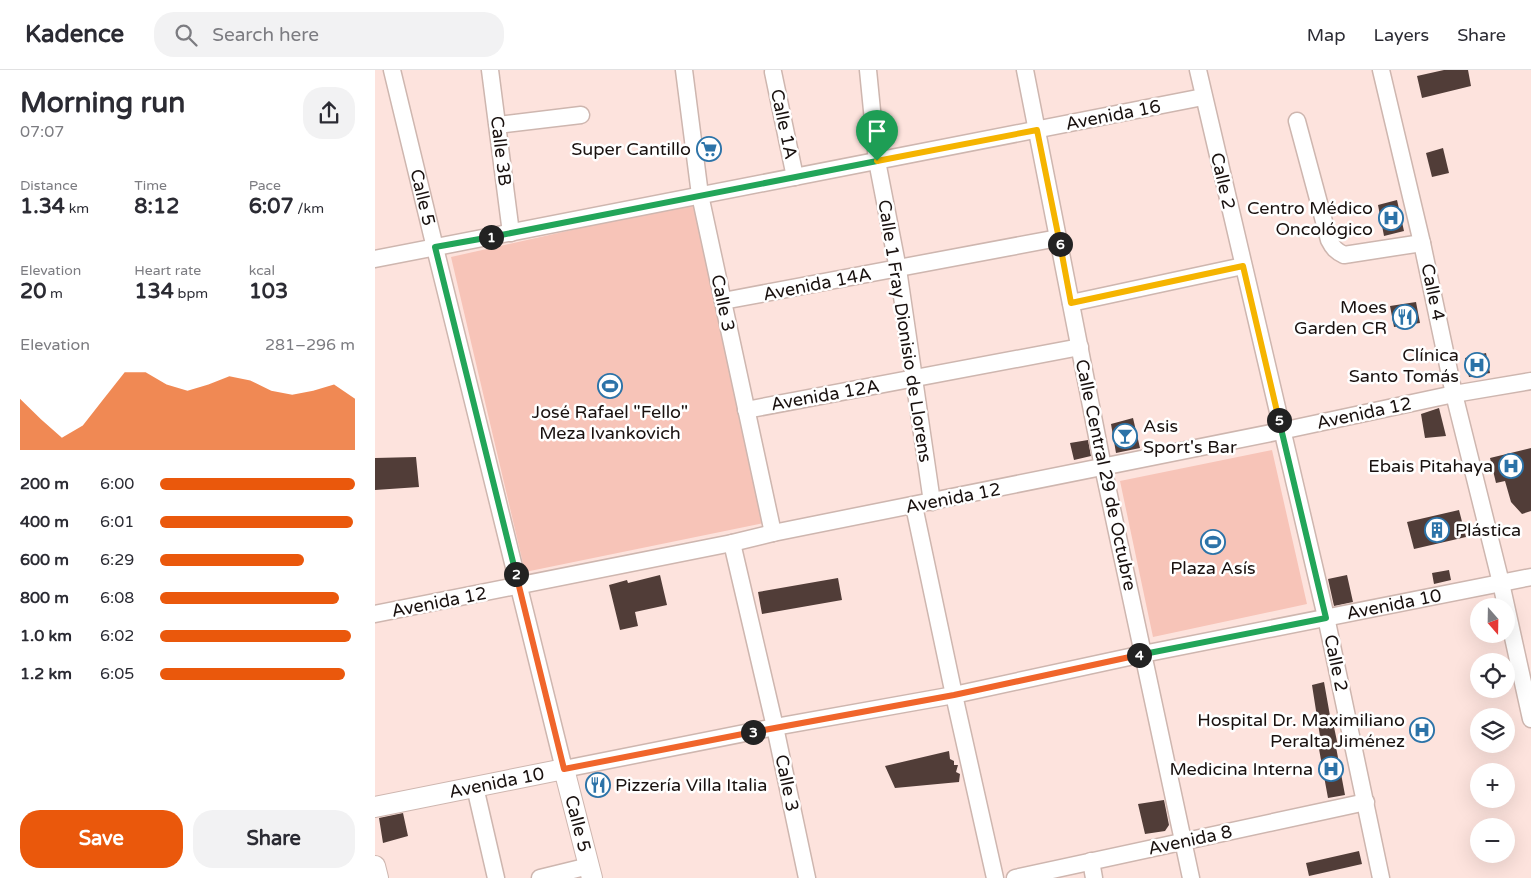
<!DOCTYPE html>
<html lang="en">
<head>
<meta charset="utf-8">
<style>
  body { margin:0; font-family:"Varela Round",sans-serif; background:#f2f2f3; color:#2b2b33; height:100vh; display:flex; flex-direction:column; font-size:19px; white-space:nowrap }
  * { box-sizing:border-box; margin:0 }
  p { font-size:16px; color:#7c7c81 }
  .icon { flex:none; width:28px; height:28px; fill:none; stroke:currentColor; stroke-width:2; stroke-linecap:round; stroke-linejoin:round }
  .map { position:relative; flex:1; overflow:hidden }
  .drawer { display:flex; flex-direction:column; background:#fff; width:375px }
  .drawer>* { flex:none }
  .needle { width:32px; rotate:160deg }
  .fabs { position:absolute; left:1095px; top:528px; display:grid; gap:10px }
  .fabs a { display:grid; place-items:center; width:45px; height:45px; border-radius:50%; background:#fff; box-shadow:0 5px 20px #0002; font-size:25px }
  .pin { position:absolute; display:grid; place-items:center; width:42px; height:42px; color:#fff; margin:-51px -21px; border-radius:50% 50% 50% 0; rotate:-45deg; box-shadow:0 0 5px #0007 }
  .pin .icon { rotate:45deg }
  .km { position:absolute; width:25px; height:25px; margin:-12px; border-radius:50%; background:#222; color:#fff; font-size:14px; line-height:25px; text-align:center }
  .round { display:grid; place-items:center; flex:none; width:52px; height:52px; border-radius:20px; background:#f2f2f3 }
  .overview { display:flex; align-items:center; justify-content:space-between; height:85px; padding:0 20px }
  h1 { font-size:28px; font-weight:700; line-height:38px }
  .metrics { display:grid; grid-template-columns:repeat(3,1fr); gap:8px; height:85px; padding:5px 20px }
  .metrics div { display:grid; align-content:center }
  .metrics b { font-size:21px; font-weight:700 }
  .metrics small { font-size:14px; font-weight:400 }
  .metrics p { font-size:14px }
  .chart { height:140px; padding:10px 20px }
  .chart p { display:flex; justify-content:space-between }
  .chart svg { width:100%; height:90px; margin-top:5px; fill:#ea580c; opacity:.7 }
  .button { display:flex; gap:10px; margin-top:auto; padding:10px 20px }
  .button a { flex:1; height:58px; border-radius:20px; background:#ea580c; color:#fff; font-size:20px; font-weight:700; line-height:58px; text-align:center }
  .button a+a { background:#f2f2f3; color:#2b2b33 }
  ul { padding:0 20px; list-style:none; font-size:16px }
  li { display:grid; grid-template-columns:80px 60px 1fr; align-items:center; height:38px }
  li i { height:12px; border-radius:6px; background:#ea580c }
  header { display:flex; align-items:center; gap:30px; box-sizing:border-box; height:70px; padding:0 25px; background:#fff; border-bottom:1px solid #e1e1e2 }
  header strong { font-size:24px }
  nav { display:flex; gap:28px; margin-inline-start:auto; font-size:18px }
  .search { width:350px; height:45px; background:#f2f2f3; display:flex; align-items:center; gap:12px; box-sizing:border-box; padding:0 18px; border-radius:20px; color:#7c7c81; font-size:19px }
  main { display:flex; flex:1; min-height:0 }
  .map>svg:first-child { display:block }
  .green { fill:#f7c4b8 }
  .building { fill:#513d38 }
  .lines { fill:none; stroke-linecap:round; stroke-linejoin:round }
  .minor-casing { stroke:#ceb6af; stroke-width:19 }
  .major-casing { stroke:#ceb6af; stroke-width:22 }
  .minor { stroke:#fff; stroke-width:16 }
  .major { stroke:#fff; stroke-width:20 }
  .split-1-casing { stroke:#fff; stroke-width:10 }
  .split-2-casing { stroke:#fff; stroke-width:10 }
  .split-3-casing { stroke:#fff; stroke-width:10 }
  .split-4-casing { stroke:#fff; stroke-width:10 }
  .split-5-casing { stroke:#fff; stroke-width:10 }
  .split-6-casing { stroke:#fff; stroke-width:10 }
  .split-7-casing { stroke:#fff; stroke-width:10 }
  .split-1 { stroke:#22a559; stroke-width:6 }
  .split-2 { stroke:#22a559; stroke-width:6 }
  .split-3 { stroke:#f0652b; stroke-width:6 }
  .split-4 { stroke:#f0652b; stroke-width:6 }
  .split-5 { stroke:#22a559; stroke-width:6 }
  .split-6 { stroke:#f5b400; stroke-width:6 }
  .split-7 { stroke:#f5b400; stroke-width:6 }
  .labels { text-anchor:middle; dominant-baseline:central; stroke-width:5; stroke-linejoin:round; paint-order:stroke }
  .street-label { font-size:18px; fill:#19110f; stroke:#fff }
  .poi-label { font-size:18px; fill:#19110f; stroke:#fff; text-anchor:end }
</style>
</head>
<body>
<header>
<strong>Kadence</strong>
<div class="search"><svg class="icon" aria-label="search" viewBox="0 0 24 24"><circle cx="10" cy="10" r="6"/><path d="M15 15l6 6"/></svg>Search here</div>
<nav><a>Map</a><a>Layers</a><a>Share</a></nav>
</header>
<main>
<section class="drawer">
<div class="overview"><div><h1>Morning run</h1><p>07:07</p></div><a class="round"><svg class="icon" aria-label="share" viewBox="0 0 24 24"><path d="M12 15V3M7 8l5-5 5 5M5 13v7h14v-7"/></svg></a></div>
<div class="metrics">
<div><p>Distance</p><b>1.34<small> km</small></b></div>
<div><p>Time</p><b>8:12</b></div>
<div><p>Pace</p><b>6:07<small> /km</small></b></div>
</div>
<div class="metrics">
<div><p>Elevation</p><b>20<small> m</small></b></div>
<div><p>Heart rate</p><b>134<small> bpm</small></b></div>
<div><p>kcal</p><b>103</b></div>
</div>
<div class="chart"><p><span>Elevation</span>281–296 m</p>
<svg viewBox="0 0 160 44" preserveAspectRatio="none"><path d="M0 44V19L10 29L20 38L30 32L40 19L50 6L60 6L70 12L80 15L90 12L100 8L110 10L120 15L130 17L140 15L150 12L160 19V44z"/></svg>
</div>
<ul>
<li><b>200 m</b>6:00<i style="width:100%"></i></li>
<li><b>400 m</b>6:01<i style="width:99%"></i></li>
<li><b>600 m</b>6:29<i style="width:74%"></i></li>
<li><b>800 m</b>6:08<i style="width:92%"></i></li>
<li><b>1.0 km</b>6:02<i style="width:98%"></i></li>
<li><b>1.2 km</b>6:05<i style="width:95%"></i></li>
</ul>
<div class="button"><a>Save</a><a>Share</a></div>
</section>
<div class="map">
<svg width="1156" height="808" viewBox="0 0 1156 808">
  <rect width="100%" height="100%" fill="#fde3dd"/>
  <path class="green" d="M322,132l67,321 -239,49 -74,-315z
    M897,380l35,154 -154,33 -33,-156z"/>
  <path class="building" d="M1069,0h24l3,16 -49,12 -5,-22z
    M1068,78l6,25 -17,4 -6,-24z
    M1022,130l7,31 -20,5 -6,-31z
    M1041,232l4,21 -26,4 -4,-21z
    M1111,283l4,20 -21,4 -4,-19z
    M1064,338l7,28 -21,2 -4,-24z
    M758,348l7,30 -24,5 -5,-29z
    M713,370l3,16 -17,4 -4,-17z
    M1156,378v63l-9,3 -11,-12 -6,-21 -9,2 -6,-25z
    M41,387l3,30 -44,3v-32z
    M1084,440l7,27 -52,12 -7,-27z
    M1074,500l2,10 -17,4 -2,-11z
    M285,505l7,30 -32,7 3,14 -18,4 -11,-45 18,-5 1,3z
    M972,505l6,27 -19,4 -6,-27z
    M463,508l4,22 -80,14 -4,-22z
    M949,612l8,45h2l4,19 -2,1 9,48 -17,3 -9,-49h3l-10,-64z
    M574,681l1,8 4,2v4h4l-2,7 4,2 -1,8 -64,6 -10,-22z
    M789,730l5,25 -4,6 -20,3 -7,-30z
    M28,743l5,23 -25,7 -4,-25z
    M984,781l3,13 -53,12 -3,-13z"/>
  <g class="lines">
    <defs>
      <g id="minor">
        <path id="s1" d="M17,0l45,186 127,513 211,-42 179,-32 189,-41 388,-77"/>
        <path d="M115,0l21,163"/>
        <path d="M309,0l16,125 73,338"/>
        <path d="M493,0l9,91 21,108 34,233"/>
        <path d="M650,0l78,397 88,411"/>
        <path d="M823,0l128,547 55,261"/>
        <path d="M1006,0l41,173 32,151 47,189 30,136"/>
        <path d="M398,2l22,105"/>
        <path d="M922,51l32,119c4,8 7,11 15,15l78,-12"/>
        <path d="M123,55l83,-10"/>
        <path d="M0,189l828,-162"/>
        <path d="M348,231l335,-63"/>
        <path d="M696,233l172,-37"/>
        <path d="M371,340l334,-63"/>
        <path d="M539,436l40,189 41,183"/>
        <path d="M357,473l43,184 32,151"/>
        <path d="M0,544l357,-71 41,-10 508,-102 173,-37 77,-13"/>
        <path d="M100,717l21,91"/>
        <path d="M716,791l3,17"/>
        <path d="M165,808l49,-12"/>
        <path d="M640,808l351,-76"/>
      </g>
      <g id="major">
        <path id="s2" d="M0,737l189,-38 28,109"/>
        <path d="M0,796l3,12"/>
      </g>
    </defs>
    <use href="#minor" class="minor-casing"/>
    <use href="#major" class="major-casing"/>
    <use href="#minor" class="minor"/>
    <use href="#major" class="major"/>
  </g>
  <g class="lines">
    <defs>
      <path id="split-1" d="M116,167l386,-76"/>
      <path id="split-2" d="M116,167l-56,10 81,327"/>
      <path id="split-3" d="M141,504l48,195 189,-37"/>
      <path id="split-4" d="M378,662l201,-37 185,-40"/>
      <path id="split-5" d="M764,585l187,-37 -47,-198"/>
      <path id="split-6" d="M685,174l11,59 172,-37 36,154"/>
      <path id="split-7" d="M502,91l160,-31 23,114"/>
    </defs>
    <use href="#split-1" class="split-1-casing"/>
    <use href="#split-2" class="split-2-casing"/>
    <use href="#split-3" class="split-3-casing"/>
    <use href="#split-4" class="split-4-casing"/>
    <use href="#split-5" class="split-5-casing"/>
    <use href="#split-6" class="split-6-casing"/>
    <use href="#split-7" class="split-7-casing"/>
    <use href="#split-1" class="split-1"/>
    <use href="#split-2" class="split-2"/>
    <use href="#split-3" class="split-3"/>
    <use href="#split-4" class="split-4"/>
    <use href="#split-5" class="split-5"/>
    <use href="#split-6" class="split-6"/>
    <use href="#split-7" class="split-7"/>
  </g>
  <defs>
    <symbol id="supermarket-ring" viewBox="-11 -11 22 22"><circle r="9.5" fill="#fff" stroke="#2c73a8" stroke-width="1.5"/><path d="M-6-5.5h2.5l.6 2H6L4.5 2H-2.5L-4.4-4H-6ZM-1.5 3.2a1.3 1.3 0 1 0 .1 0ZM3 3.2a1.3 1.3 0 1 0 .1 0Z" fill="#2c73a8"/></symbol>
    <symbol id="hospital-ring" viewBox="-11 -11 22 22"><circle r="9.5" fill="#fff" stroke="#2c73a8" stroke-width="1.5"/><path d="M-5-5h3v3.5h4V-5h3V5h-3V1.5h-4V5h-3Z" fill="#2c73a8"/></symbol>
    <symbol id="restaurant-ring" viewBox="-11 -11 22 22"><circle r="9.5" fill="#fff" stroke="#2c73a8" stroke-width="1.5"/><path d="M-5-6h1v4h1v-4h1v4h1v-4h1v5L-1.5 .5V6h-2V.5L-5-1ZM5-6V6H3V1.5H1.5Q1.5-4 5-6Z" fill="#2c73a8"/></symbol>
    <symbol id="stadium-ring" viewBox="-11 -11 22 22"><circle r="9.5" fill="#fff" stroke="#2c73a8" stroke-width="1.5"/><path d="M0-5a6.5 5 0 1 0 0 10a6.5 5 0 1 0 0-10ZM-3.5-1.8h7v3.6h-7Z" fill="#2c73a8"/></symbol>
    <symbol id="bar-ring" viewBox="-11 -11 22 22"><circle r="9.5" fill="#fff" stroke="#2c73a8" stroke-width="1.5"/><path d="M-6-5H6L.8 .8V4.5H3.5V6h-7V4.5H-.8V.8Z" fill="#2c73a8"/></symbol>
    <symbol id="building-ring" viewBox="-11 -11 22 22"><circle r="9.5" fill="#fff" stroke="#2c73a8" stroke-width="1.5"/><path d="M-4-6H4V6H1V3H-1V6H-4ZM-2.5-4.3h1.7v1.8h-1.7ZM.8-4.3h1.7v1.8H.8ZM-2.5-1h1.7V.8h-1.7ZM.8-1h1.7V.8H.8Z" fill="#2c73a8"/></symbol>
  </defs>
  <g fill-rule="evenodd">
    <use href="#supermarket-ring" x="320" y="65" width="28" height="28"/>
    <use href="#hospital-ring" x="1002" y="134" width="28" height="28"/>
    <use href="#restaurant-ring" x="1016" y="233" width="28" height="28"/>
    <use href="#hospital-ring" x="1088" y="281" width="28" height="28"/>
    <use href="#stadium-ring" x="221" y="302" width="28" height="28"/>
    <use href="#bar-ring" x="736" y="352" width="28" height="28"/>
    <use href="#hospital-ring" x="1122" y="382" width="28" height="28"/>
    <use href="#building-ring" x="1048" y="446" width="28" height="28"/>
    <use href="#stadium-ring" x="824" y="458" width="28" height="28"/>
    <use href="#hospital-ring" x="1033" y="646" width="28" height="28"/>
    <use href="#hospital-ring" x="942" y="685" width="28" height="28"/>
    <use href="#restaurant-ring" x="209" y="701" width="28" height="28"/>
  </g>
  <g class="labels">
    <g class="street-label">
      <text transform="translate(738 45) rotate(-11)">Avenida 16</text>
      <text transform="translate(409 54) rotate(78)">Calle 1A</text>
      <text transform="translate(126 81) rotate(83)">Calle 3B</text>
      <text transform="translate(848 111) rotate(77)">Calle 2</text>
      <text stroke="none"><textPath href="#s1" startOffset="131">Calle 5</textPath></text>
      <text transform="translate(442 214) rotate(-11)">Avenida 14A</text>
      <text transform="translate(1058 222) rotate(78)">Calle 4</text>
      <text transform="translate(348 233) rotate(78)">Calle 3</text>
      <text transform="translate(530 261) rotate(81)">Calle 1 Fray Dionisio de Llorens</text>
      <text transform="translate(450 325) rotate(-10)">Avenida 12A</text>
      <text transform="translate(989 343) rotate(-12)">Avenida 12</text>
      <text transform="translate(731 405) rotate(78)">Calle Central 29 de Octubre</text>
      <text transform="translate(578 428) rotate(-11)">Avenida 12</text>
      <text transform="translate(64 532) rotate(-11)">Avenida 12</text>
      <text stroke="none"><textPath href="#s1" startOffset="1566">Avenida 10</textPath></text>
      <text transform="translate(961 593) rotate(78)">Calle 2</text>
      <text stroke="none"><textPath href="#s2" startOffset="124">Avenida 10</textPath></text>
      <text transform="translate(412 713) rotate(78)">Calle 3</text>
      <text stroke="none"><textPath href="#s2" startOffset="249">Calle 5</textPath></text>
      <text transform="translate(815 770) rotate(-12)">Avenida 8</text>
    </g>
    <g class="poi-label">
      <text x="316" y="79">Super Cantillo</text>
      <text x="998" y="138">Centro Médico<tspan x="998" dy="21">Oncológico</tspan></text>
      <text x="1012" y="237">Moes<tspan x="1012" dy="21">Garden CR</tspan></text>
      <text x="1084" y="285">Clínica<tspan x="1084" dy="21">Santo Tomás</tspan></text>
      <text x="235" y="342" text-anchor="middle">José Rafael "Fello"<tspan x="235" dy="21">Meza Ivankovich</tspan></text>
      <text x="768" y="356" text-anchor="start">Asis<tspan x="768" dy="21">Sport's Bar</tspan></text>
      <text x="1118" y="396">Ebais Pitahaya</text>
      <text x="1080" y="460" text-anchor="start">Plástica</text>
      <text x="838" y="498" text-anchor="middle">Plaza Asís</text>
      <text x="1030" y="650">Hospital Dr. Maximiliano<tspan x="1030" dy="21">Peralta Jiménez</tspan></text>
      <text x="938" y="699">Medicina Interna</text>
      <text x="240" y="715" text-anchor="start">Pizzería Villa Italia</text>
    </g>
  </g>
</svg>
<div class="fabs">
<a><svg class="needle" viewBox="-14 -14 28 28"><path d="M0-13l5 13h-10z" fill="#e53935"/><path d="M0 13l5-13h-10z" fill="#7c7c81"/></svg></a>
<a><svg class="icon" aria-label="locate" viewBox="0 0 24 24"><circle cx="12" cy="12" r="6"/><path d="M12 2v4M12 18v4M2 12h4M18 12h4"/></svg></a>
<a><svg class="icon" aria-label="layers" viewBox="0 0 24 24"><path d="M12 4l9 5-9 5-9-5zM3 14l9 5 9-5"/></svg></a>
<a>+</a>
<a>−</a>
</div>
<div class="pin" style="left:502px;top:91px;background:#1e9e55"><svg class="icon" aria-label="arrive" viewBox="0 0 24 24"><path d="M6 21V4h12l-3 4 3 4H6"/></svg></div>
<b class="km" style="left:116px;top:167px">1</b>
<b class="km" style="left:141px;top:504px">2</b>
<b class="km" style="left:378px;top:662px">3</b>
<b class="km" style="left:764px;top:585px">4</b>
<b class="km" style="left:904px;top:350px">5</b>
<b class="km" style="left:685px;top:174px">6</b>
</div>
</main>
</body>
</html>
